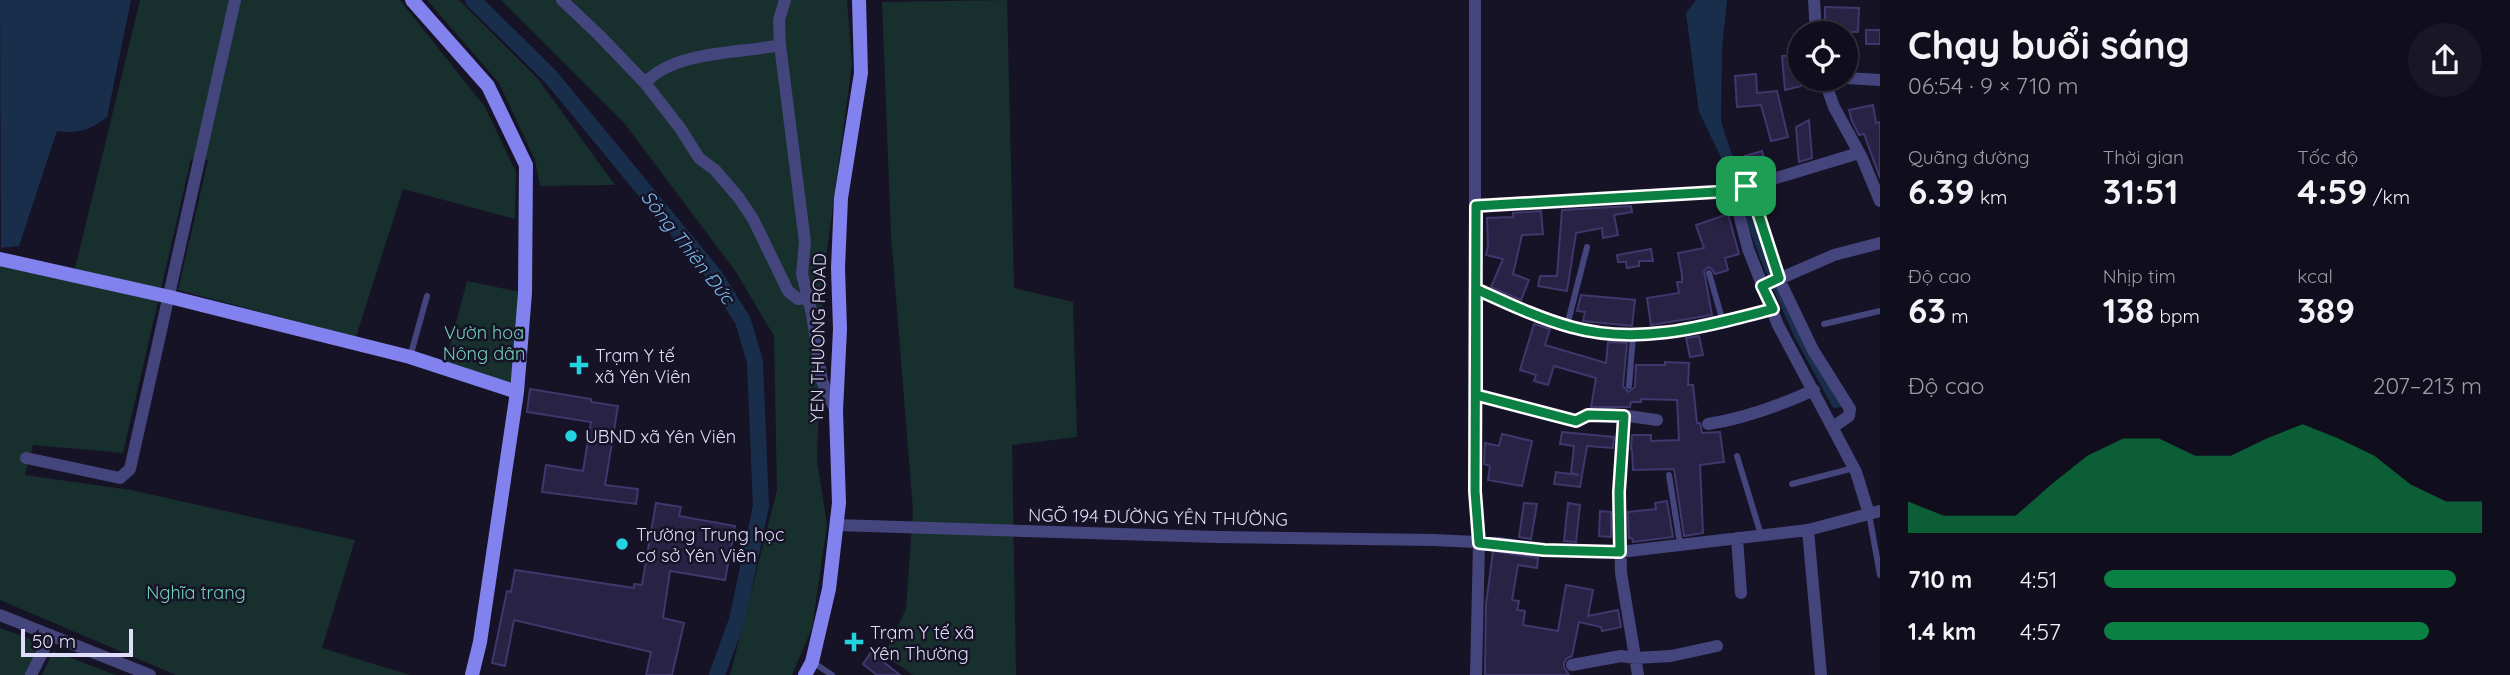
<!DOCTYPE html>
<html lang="vi">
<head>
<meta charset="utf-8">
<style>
  body { margin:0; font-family:Quicksand,sans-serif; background:#191725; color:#f1f3f6; height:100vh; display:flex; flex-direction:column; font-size:26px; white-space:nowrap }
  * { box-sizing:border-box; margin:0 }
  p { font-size:23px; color:#9c9ca3 }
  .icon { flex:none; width:38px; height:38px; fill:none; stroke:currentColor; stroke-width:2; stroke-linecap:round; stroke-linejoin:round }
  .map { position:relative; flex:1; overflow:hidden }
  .sheet { display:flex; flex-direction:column; background:#100e1c; width:630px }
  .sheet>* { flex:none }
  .buttons { position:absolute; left:1788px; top:21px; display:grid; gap:14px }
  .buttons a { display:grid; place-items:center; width:70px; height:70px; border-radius:50%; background:#100e1c; box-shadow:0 2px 5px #0004,0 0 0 2px #302e3b; font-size:35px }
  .scale { position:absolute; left:21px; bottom:18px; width:112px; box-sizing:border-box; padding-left:7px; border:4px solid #dfddfa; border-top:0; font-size:19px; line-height:24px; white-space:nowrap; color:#dfddfa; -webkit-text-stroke:5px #161326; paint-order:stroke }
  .pin { position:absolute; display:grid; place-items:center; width:60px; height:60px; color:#fff; margin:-30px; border-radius:14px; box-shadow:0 4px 10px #0006 }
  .round { display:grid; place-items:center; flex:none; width:74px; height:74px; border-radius:37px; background:#191725 }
  .overview { display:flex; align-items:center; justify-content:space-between; height:119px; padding:0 28px }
  h1 { font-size:38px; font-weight:800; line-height:52px }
  .figures { display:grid; grid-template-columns:repeat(3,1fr); gap:10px; height:119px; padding:7px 28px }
  .figures div { display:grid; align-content:center }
  .figures b { font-size:35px; font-weight:800 }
  .figures small { font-size:19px; font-weight:400 }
  .figures p { font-size:19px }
  .chart { height:196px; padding:14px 28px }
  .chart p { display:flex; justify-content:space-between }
  .chart svg { width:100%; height:126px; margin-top:7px; fill:#0b8043; opacity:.7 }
  ul { padding:0 28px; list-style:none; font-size:23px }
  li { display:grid; grid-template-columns:112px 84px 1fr; align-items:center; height:52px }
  li i { height:18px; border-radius:9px; background:#0b8043 }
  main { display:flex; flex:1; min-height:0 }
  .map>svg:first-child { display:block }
  .green { fill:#172f2d }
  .water { fill:#182e4a }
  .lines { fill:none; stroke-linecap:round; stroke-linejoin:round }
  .canal { stroke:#182e4a; stroke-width:16 }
  .building { fill:#282244; stroke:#40376d; stroke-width:2 }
  .lane { stroke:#45457e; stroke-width:6 }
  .street { stroke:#45457e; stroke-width:12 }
  .secondary { stroke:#8182ed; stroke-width:14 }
  .route-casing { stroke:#fff; stroke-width:14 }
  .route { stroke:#0b8043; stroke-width:9 }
  .poi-dot { fill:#23d4e0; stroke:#161326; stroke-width:2.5 }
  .labels { text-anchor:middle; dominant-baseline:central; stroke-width:5; stroke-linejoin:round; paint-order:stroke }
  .park-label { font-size:18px; fill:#72d1b6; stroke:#161326 }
  .street-label { font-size:18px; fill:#dfddfa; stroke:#161326 }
  .poi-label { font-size:18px; fill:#dfddfa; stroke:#161326; text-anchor:start }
  .water-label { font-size:19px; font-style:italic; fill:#79bbec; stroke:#161326 }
</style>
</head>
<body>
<main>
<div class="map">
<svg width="1880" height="675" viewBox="0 0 1880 675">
  <rect width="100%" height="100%" fill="#161326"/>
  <path class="green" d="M140,0h260l85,107 31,65 -1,47 -112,-30 -47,148 -178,-47 30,-130 -17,-1 -68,294 -90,-8 -8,30 106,15 224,50 -33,108 88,27h-234l-176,-75v-337l72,18z
    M427,0h32l79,79 77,106 -75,1 -5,-26 -36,-77z
    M501,0h346l5,64 -29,216 -6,180 10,65 -15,103 -20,47h-62l47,-185 -3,-154 -38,-64 -111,-148z
    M1007,0l7,288 59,14 4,135 -65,8 4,230h-103l-29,-20 22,-46 7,-99 -22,-275 -9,-233z
    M467,281l53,11 -7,96 -68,-24z
    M0,628l46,17 -18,30h-28z
    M53,651l63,24h-74z"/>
  <path class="water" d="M0,0h131l-24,117c-16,13 -30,17 -50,14l-38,115 -18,2z
    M1696,0h31l-5,49 -1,73 49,145 72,137 -1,3 -6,1 -3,-2 -38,-70 -33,-75 -31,-85 -31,-64 -13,-99z"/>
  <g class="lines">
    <path class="canal" d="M473,0l78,77 164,199 28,45 12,41 6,144 -24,114 -20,55"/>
  </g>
  <path class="building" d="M1825,7l34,1 -1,24 -33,-1z
    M1866,30h14v14h-14z
    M1801,55v31l-16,4 -3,-34z
    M1756,74l1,19 20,-2 11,46 -17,4 -10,-36 -24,2 -2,-31z
    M1873,105l3,18 4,-1v56l-16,-44 -5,1 -7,-14 -3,-11z
    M1809,120l3,38 -13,4 -3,-35z
    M1762,151l5,21 -17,4 -5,-20z
    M1631,206l1,6 -18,3 4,20 -15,3 -1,-10 -26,5 -9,58 -29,-5 2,-10h17l5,-66z
    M1541,211l2,23 -21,1 -9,39 16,6 -8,20 -30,-13 12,-28 -17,-4 2,-10 -1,-27 26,-1v-4z
    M1728,214l11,40 -14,4 3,12 -13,4 -3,-5 -4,-2 -4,4 8,44 -61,10 -4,-27 32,-5 -2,-11h5v-7l-4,-22 26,-5 -8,-23z
    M1651,249l2,12h-14v5l-12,2 -1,-6h-8l-1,-7z
    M1581,295l54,5 -3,26 -49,-5 2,-9 -8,-1z
    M1534,324l16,5 -5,16 61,18 2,-21 19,1 -4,43 5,6 7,-5 1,-22h29v-3l24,1 -1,22h5l4,38h3l2,10 18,-1 4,30 -24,3 3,68 -19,3 -10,-67 -41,1 -1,-20 -1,-1 1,-14h19v6l28,-1 -2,-40 -36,-1v3h-10l-1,5h-39l5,-29 -42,-12 -6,19 -14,-4 2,-6 -16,-5z
    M1699,336l4,19 -13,2 -4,-19z
    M530,389l61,10v3l27,4 -13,79 33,4 -2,15 -94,-12 4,-27 37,6 8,-49 -64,-10z
    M1562,432l52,5 -1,11 -26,-2 -7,41 -26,-3 2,-12 23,3 -8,-2 3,-27 -14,-2z
    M1502,434l30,7 -10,45 -34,-6 2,-14 -6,-2 1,-21 14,3z
    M1667,501l6,36 -40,5 -1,-4h-3l-1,-26 28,-3 -1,-6z
    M656,503l25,4 -2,9 56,10 -10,54 -55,-9 -7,47 21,5 -12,52h-26l5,-23 -137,-32 -9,46 -13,-3 15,-72 4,1 4,-22 119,18v-4l8,1z
    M1524,503l13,1 -6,35 -12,-2z
    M1568,503l12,2 -4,37 -12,-1z
    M1600,511l11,1v25l-12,-1z
    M1493,551l45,7 -1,10 -19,-3 -6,35 7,1 -2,9 8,1 -2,14 35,6 8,-46 27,5 -5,26 30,-6 3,17 -19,4 -1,-4 -22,-5 -7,34 -5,2 -3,5v4l5,8h-84l1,-71z
    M871,652l29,23h-23l-14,-11z"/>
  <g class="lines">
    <path class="lane" d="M1709,273l14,49
      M1824,324l56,-13
      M1567,326l20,-79
      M410,357l17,-61
      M1629,386l4,-51
      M1737,456l24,79
      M1669,475l11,69
      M1792,484l62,-16
      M1869,514l11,61
      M814,663l18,12"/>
    <path class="street" d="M562,0l37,35 46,48 35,45 19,30 16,12 24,28 14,21 35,72 10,8 8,-1
      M785,0l-6,20 1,25 25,197 -3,32 10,40 10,67 14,30
      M1475,0v491l4,52 -3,132
      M1814,0l2,33
      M1846,78l34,2
      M1824,79l10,28 28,51 18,43
      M645,83c31,-33 93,-29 135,-38
      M1749,185l30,94 34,71 37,59 -1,7 -16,11
      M1733,191l15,58 30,76 78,147 13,42
      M1476,206l257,-15 126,-38
      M1772,282l62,-27 46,-12
      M1476,290c31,13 62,28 95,37 68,19 136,-1 202,-18
      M1476,395l100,26c24,-13 54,-4 81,-1
      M1624,416l-5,76 2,81 17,102
      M1708,424c38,-6 71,-18 106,-34
      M26,458l94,20 10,-9 105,-469
      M836,525l381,12 216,3 66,3 44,7 77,2 188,-22 72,-19
      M1808,530l13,145
      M1737,538l4,55
      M0,615l150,60
      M1572,665l49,-9 14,2 36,-2 46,-10
      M31,675l20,-40"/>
    <path class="secondary" d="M412,0l76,86 38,79 -1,128 -8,99 -37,250 -8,33
      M0,259l170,38 240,60 107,35
      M805,675l7,-13 17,-73 10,-86 -3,-92 4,-82 -2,-61 3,-70 20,-125 -2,-73"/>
  </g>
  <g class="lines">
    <defs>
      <path id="route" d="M1746,186l-13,5 -257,15 -1,285 4,52 65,7 76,2 -1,-60 5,-76 -36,-1 -12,6 -100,-26v-106c31,14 62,29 95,38 68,19 136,-1 202,-18l-11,-23 17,-8 -30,-93 -3,1"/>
    </defs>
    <use href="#route" class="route-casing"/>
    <use href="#route" class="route"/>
  </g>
  <g class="poi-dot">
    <path d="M575.5 354.5h7v7h7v7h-7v7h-7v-7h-7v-7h7z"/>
    <circle cx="571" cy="436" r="7"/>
    <circle cx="622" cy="544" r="7"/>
    <path d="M850.5 631.5h7v7h7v7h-7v7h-7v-7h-7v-7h7z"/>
  </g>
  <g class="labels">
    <g class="park-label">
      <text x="484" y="332">Vườn hoa<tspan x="484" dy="21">Nông dân</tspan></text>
      <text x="196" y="592">Nghĩa trang</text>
    </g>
    <g class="street-label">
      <text transform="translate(818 338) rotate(-89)">YEN THUONG ROAD</text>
      <text transform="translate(1158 517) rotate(1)">NGÕ 194 ĐƯỜNG YÊN THƯỜNG</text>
    </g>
    <g class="poi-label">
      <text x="595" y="355">Trạm Y tế<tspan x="595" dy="21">xã Yên Viên</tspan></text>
      <text x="585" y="436">UBND xã Yên Viên</text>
      <text x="636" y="534">Trường Trung học<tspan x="636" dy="21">cơ sở Yên Viên</tspan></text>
      <text x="870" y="632">Trạm Y tế xã<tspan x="870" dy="21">Yên Thường</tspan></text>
    </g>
    <g class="water-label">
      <text transform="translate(688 247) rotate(52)">Sông Thiên Đức</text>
    </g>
  </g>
</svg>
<div class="buttons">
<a><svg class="icon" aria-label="locate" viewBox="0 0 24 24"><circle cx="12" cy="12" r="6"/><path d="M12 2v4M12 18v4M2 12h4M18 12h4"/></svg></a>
</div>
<div class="scale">50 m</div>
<div class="pin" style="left:1746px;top:186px;background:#1e9e55"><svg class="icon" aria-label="arrive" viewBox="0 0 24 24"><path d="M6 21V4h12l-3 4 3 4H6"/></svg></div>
</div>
<section class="sheet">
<div class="overview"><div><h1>Chạy buổi sáng</h1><p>06:54 · 9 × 710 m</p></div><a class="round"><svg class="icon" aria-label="share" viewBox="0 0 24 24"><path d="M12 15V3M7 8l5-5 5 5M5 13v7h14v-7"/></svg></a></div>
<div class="figures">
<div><p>Quãng đường</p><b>6.39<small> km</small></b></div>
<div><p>Thời gian</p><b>31:51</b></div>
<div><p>Tốc độ</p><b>4:59<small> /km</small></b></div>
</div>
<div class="figures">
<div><p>Độ cao</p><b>63<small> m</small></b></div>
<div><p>Nhịp tim</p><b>138<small> bpm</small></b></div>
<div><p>kcal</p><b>389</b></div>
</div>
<div class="chart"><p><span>Độ cao</span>207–213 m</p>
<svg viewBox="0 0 160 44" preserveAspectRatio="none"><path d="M0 44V33L10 38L20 38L30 38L40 27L50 17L60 11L70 11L80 17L90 17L100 11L110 6L120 11L130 17L140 27L150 33L160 33V44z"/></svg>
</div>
<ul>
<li><b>710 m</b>4:51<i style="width:93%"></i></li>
<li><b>1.4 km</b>4:57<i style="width:86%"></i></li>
</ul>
</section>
</main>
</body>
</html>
